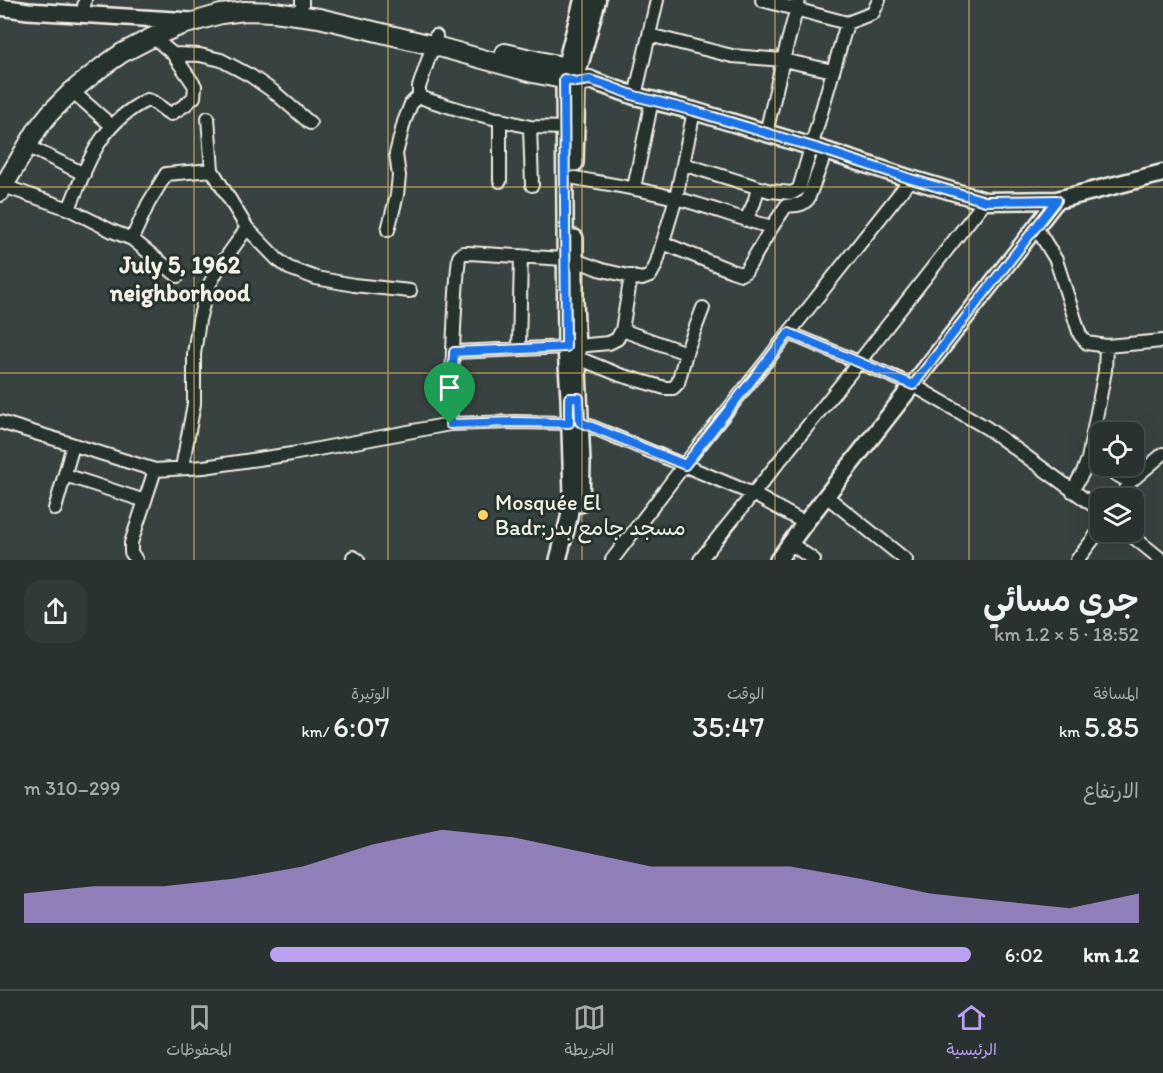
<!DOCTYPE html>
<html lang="ar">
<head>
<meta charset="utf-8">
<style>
  body { margin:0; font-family:Itim,"Playpen Sans Arabic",sans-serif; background:#323a39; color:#f1f3f6; direction:rtl; height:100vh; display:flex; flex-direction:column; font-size:22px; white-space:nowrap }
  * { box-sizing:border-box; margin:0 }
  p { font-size:20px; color:#a5aaab }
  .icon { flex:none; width:33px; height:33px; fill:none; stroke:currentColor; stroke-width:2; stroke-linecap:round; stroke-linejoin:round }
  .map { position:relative; height:560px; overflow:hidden; direction:ltr }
  .sheet { display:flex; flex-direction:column; background:#2a3231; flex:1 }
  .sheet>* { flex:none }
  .tools { position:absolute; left:1090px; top:422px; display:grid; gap:12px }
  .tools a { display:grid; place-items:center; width:54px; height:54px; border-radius:12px; background:#2a3231; box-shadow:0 6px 24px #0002,0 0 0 2px #464d4d; font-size:30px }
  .pin { position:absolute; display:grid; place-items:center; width:51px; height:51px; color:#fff; margin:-62px -26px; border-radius:50% 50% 50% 0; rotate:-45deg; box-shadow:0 0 6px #0007 }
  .pin .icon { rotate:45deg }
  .round { display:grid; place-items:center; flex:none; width:63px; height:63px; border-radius:18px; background:#323a39 }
  .summary { display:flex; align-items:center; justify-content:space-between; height:102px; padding:0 24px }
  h1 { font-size:33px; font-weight:600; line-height:45px }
  .metrics { display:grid; grid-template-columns:repeat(3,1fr); gap:9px; height:102px; padding:6px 24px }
  .metrics div { display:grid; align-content:center }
  .metrics b { font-size:30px; font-weight:600 }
  .metrics small { font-size:16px; font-weight:400 }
  .metrics p { font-size:16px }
  .chart { height:168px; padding:12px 24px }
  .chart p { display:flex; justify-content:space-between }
  .chart svg { width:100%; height:108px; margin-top:6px; fill:#bca0f2; opacity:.7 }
  ul { padding:0 24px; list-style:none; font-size:20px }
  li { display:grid; grid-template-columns:96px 72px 1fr; align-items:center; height:45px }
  li i { height:15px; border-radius:8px; background:#bca0f2 }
  .menu { display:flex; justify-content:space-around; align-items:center; height:84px; border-top:2px solid #464d4d; background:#2a3231; font-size:16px; color:#a5aaab }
  .menu a { display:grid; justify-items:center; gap:3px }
  .menu .active { color:#bca0f2 }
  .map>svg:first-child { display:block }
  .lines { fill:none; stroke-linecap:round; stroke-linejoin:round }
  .minor-casing { stroke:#f4f1e8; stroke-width:16 }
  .tertiary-casing { stroke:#f4f1e8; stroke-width:20 }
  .secondary-casing { stroke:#f4f1e8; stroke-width:21 }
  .primary-casing { stroke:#f4f1e8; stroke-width:22 }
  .minor { stroke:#26332d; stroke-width:12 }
  .tertiary { stroke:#26332d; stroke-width:15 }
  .secondary { stroke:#26332d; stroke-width:16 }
  .primary { stroke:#26332d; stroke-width:18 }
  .route-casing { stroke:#fff; stroke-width:12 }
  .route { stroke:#1a73e8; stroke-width:8 }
  .grid { fill:none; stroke:#ffd166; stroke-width:1.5; stroke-opacity:0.55 }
  .poi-dot { fill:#ffd166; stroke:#26332d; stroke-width:2 }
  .labels { text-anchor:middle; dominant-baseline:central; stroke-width:6; stroke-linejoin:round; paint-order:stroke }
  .poi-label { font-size:22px; fill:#f4f1e8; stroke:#26332d; text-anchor:start }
  .neighbourhood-label { font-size:24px; font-weight:bold; fill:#f4f1e8; stroke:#26332d }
</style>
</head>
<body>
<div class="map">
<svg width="1163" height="560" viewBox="0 0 1163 560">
  <rect width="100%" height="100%" fill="#384241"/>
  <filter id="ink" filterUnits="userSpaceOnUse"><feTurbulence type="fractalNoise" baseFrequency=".0167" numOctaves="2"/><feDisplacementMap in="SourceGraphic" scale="12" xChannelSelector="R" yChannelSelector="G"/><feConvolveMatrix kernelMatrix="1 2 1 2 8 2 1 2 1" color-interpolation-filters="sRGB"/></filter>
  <g filter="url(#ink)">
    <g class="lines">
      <defs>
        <path id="minor" d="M302,0v5
          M762,0l85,23 26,-10 6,-13
          M83,14l2,-14
          M649,35l83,21 51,4 50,11
          M436,36l-17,51v9l9,4 36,11 66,16 35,1
          M173,54l27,1 21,5 30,16 23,16 36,31
          M72,91l40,35
          M635,96l22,-96
          M208,118l4,52
          M530,127l2,58
          M766,133l17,-73 16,-60
          M27,146l57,28
          M683,164l87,27 22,2 7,-4 48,-166
          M575,178c33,6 67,11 100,20 33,8 64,21 97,29l14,-21c9,-1 16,0 22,-7l18,-48
          M500,181v-62
          M4,186l65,23 43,22 20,8 46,37
          M634,188l18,-88
          M69,209c19,-46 30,-85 78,-109 9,1 15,10 24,14l14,-9 9,-8 1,-11 -22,-32 -20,-17
          M746,220l8,-17 4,-15
          M1036,227l20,33 24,75 7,8 19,3 57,-5
          M388,230l9,-35 2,-19 -3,-22 8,-32 7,-18 8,-8
          M132,239l16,-35 18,-30 46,-4 35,58 30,31 12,9 27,10 38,7 56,6
          M663,243l69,28 9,3 5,-3 26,-44
          M622,330l64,23
          M789,333l124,52 74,43 114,83
          M519,349l2,-93
          M454,352l112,-5 43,-4 8,-4 5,-9 9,-54
          M578,358l42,17 45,13h8l5,-5 8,-30 17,-45
          M0,422l155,48 49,-3 88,-13 158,-30 64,-2 55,1
          M580,422l173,72 52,29
          M450,424c3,-55 3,-111 9,-167l4,-4h5l96,6 11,1 27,10 40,9 8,-3 6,-11 20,-67 18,-87
          M1088,459l42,23
          M182,468l12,-64v-50l5,-34 8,-31 11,-20 29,-41
          M65,475l80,26
          M1072,491l11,-19 5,-13 17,-88 1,-25
          M826,496l80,64
          M1121,498l9,-16 33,-28
          M55,509l18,-64
          M1126,531l36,29
          M790,543l24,17
          M353,557l5,3
          M136,560l-5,-8v-9l24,-73
          M612,560l73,-96 226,-285
          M700,560l159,-198 126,-161
          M1077,560l24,-31"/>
        <path id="tertiary" d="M0,7l28,4 163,10
          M575,163l2,-81
          M575,238v63l7,163 -1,40
          M558,560l11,-42 3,-23 -3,-97 -3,-51 -2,-268
          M778,560l27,-37 252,-323"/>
        <path id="secondary" d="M564,79l2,-14 17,-65
          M590,80l45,16 59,15 132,40 85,28 74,22 72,-1 106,-27
          M577,82l1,-12 19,-70"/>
        <path id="primary" d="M505,53l60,14
          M0,192l38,-64 12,-15 22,-22 30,-24 20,-14 31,-16 26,-11 42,-12 24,-3 29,1 45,6 113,27 101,28 44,9 13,-2"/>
      </defs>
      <use href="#minor" class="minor-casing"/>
      <use href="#tertiary" class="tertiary-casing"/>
      <use href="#secondary" class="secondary-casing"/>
      <use href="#primary" class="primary-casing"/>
      <use href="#minor" class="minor"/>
      <use href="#tertiary" class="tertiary"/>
      <use href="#secondary" class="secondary"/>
      <use href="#primary" class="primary"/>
    </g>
  </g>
  <g class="lines" filter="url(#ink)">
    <defs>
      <path id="route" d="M564,79l12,3 14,-2 19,6 26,10 59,15 132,40 85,28 74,22 72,-1 -144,185 -124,-52 -104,132 -105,-43 -1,-24h-10v25l-55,-1 -64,2 4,-72 112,-5z"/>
    </defs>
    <use href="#route" class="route-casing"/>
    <use href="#route" class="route"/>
  </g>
  <path class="grid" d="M194,0v560M388,0v560M582,0v560M775,0v560M969,0v560M0,187h1163M0,373h1163"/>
  <circle class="poi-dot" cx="483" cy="515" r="6"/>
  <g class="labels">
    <g class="poi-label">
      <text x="495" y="502">Mosquée El<tspan x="495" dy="25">Badr;مسجد جامع بدر</tspan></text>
    </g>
    <g class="neighbourhood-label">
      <text x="180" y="264">July 5, 1962<tspan x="180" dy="28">neighborhood</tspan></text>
    </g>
  </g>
</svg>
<div class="tools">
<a><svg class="icon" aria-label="locate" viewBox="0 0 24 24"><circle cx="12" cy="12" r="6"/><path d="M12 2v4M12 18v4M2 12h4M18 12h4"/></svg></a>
<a><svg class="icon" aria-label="layers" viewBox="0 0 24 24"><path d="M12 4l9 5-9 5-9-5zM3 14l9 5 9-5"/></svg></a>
</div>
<div class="pin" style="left:450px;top:424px;background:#1e9e55"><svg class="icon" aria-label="arrive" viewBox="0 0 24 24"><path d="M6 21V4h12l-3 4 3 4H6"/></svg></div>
</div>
<section class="sheet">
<div class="summary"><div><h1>جري مسائي</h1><p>18:52 · 5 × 1.2 km</p></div><a class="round"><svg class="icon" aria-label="share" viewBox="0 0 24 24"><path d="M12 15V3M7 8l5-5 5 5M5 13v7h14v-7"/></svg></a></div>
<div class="metrics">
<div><p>المسافة</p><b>5.85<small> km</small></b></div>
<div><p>الوقت</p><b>35:47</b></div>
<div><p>الوتيرة</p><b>6:07<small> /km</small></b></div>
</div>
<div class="chart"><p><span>الارتفاع</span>299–310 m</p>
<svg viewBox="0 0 160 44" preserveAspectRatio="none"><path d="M0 44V32L10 29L20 29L30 26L40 21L50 12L60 6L70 9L80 15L90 21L100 21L110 21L120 26L130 32L140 35L150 38L160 32V44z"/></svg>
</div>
<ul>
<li><b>1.2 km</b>6:02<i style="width:74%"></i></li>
</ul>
</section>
<nav class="menu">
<a class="active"><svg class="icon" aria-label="home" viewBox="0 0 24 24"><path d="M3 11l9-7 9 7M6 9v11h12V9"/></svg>الرئيسية</a>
<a><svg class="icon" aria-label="map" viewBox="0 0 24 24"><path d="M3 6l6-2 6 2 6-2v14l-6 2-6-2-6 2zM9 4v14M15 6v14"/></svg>الخريطة</a>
<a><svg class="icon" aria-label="saved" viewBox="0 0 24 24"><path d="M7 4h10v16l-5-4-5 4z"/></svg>المحفوظات</a>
</nav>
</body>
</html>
